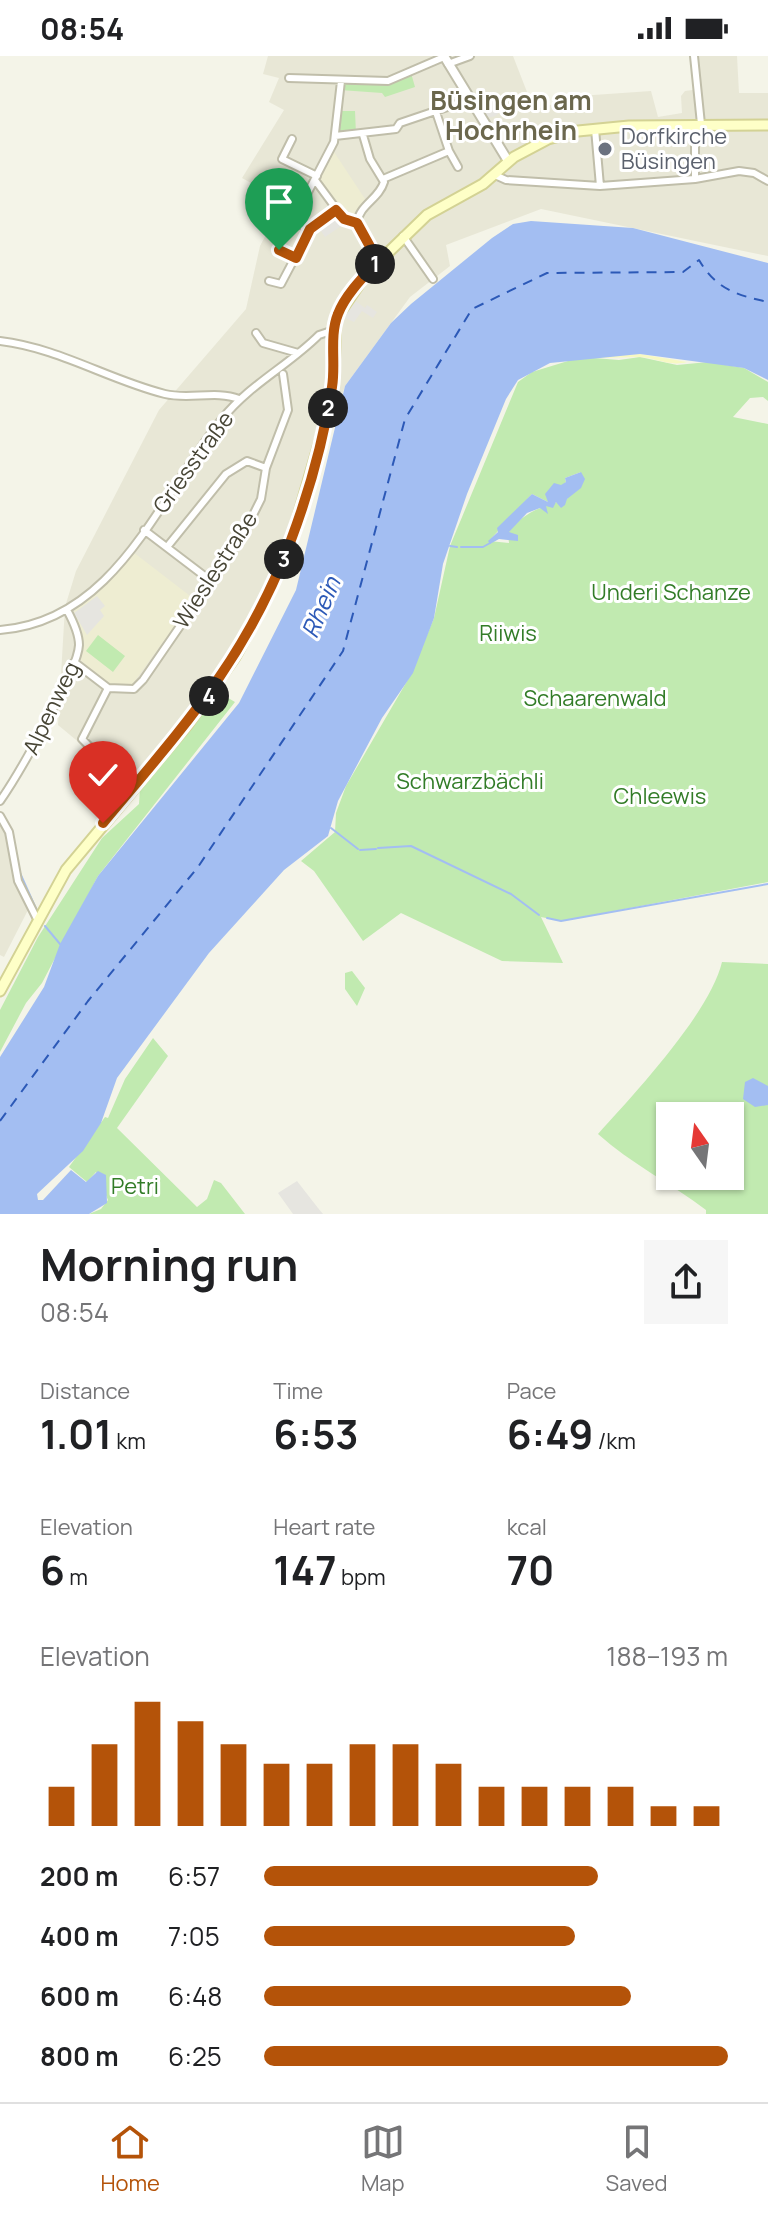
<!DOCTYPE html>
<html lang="en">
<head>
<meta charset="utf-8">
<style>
  body { margin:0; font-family:Manrope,sans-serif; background:#f6f6f6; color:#202124; height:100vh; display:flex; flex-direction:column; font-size:30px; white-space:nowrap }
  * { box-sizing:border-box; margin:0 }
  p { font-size:26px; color:#757577 }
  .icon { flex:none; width:44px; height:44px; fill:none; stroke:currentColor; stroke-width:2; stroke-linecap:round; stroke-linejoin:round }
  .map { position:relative; height:1158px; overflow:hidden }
  .panel { display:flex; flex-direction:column; background:#fff; flex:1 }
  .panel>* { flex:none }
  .needle { width:52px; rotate:346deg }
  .tools { position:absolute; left:656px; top:1046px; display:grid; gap:16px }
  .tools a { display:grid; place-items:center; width:88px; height:88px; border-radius:0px; background:#fff; box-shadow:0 2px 6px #0004; font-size:40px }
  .pin { position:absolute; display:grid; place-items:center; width:68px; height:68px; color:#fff; margin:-82px -34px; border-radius:50% 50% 50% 0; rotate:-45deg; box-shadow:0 0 8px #0007 }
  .pin .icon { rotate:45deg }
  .km { position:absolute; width:40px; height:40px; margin:-20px; border-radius:50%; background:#222; color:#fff; font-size:22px; line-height:40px; text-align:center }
  .round { display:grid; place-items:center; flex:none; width:84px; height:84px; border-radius:0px; background:#f6f6f6 }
  .headline { display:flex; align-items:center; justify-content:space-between; height:136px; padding:0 40px }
  h1 { font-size:44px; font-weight:700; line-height:60px }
  .figures { display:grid; grid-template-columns:repeat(3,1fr); gap:12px; height:136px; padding:8px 40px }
  .figures div { display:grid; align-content:center }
  .figures b { font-size:40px; font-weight:700 }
  .figures small { font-size:22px; font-weight:400 }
  .figures p { font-size:22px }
  .chart { height:224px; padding:16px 40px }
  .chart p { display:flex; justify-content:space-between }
  .chart svg { width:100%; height:144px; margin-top:8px; stroke:#b45309; stroke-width:6 }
  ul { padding:0 40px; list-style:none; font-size:26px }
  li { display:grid; grid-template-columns:128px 96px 1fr; align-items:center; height:60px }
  li i { height:20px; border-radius:10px; background:#b45309 }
  .status { display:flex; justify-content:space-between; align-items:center; height:56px; padding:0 40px; background:#fff; direction:ltr }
  .status svg { height:22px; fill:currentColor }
  .menu { display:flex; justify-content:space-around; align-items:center; height:112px; border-top:2px solid #e0e0e0; background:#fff; font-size:22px; color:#757577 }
  .menu a { display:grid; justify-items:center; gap:4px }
  .menu .selected { color:#b45309 }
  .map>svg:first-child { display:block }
  .residential { fill:#e8e7d6 }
  .education { fill:#eeedd2 }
  .green { fill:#c1eab0; fill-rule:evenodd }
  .sand { fill:#f7f9c3 }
  .parking { fill:#e6e5e0 }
  .water { fill:#a3bef2 }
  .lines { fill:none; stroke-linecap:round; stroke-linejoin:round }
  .stream { stroke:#a3bef2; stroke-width:2 }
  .ferry { stroke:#2c59b7; stroke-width:2; stroke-dasharray:10 8; stroke-linecap:butt }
  .minor-casing { stroke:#c0beaa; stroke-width:10 }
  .tertiary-casing { stroke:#c0beaa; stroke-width:12 }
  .secondary-casing { stroke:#d3d294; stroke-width:13 }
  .minor { stroke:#fff; stroke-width:6 }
  .tertiary { stroke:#fff; stroke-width:8 }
  .secondary { stroke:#feffc7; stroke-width:9 }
  .route-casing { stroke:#fff; stroke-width:16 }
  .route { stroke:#b45309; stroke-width:10 }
  .worship-dot { fill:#6b7280; stroke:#fff; stroke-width:3 }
  .labels { text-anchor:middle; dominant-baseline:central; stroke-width:6; stroke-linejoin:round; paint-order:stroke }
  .worship-label { font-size:22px; fill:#5b616d; stroke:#fff; text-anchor:start }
  .street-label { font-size:22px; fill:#484636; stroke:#fff }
  .park-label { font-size:22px; fill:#327c27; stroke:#fff }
  .water-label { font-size:24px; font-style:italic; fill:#2c59b7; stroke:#fff }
  .quarter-label { font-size:26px; font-weight:bold; fill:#6b674d; stroke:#fff }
</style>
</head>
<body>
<div class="status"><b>08:54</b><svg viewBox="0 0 49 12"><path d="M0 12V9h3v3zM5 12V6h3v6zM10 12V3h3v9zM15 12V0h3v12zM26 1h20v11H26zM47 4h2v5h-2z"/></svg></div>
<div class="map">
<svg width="768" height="1158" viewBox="0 0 768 1158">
  <rect width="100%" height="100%" fill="#f4f4e8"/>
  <path class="residential" d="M268,0h245l21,54 45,-14 72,-5 7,26 24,-4 -1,-17 4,-5 15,-2 -3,-33h40l2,37h29v163l-227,-47 -95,36 4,21 -40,31 -65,89 -47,154 -60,121 -110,122 -70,-58 7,-118 11,-36 83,-161 87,-101 14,-63 24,-45 -42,-23 42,-68 -15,-8 10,-24 -16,-4z
    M0,766l5,9 14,61 9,18 -24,47 -4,-2z"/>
  <path class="education" d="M334,96l33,50 -13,18 -7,-2 -27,-39z
    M133,496l61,47 -65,90 -16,-2 -34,-28 3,-16 -10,-30 39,-33z"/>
  <path class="green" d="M411,17l4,14 -30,10 -3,-4 -42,-3 1,-9h37z
    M339,55h16l1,23 -18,-2z
    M581,301l38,3 21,-3 37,8 31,-3 36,6 24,14v19l-5,-4 -13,1 -17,19 35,7v458l-207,39 -20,-4 22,46 -61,-2 -101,-48 -38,28 -49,-70 -13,-10 34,-29 1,-19 10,-27 64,-110 24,-58 16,-72 68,-164 14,-10zM581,416l-14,27c-24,7 -44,13 -59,34l1,10 -20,-2 43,-47 16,8 18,-20 -1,-4z
    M98,579l27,21 -12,16 -27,-21z
    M218,636l17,10 -137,174 -56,107 -16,20 -26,49v-42l38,-73 64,-99 37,-34 1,-16z
    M722,906l46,2v250h-62v-4c-35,-27 -75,-46 -108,-76 36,-40 112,-121 124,-172zM670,1060h60v60h-60z
    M352,915l13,17 -8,18 -12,-17v-16z
    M153,982l15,18 -51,72 80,79 10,-8 7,-19 7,3 24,31h-156l12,-5 7,-9 -12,-28 -9,10 -18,-15 36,-50 3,1 17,-39z"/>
  <path class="sand" d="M640,298l47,8c-18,5 -32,-5 -49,-5 -19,0 -38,2 -57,0z"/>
  <path class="parking" d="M482 52a9 9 0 1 1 18 0a9 9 0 1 1-18 0Z
    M337,159l7,9 -19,13 -6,-9z
    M354,244l11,8 2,-3 10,7 -4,6 -11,-7 -8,11 -11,-5z
    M97,540l8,10 -5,4 4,6 -17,19 -13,-22z
    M297,1125l21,27 5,6h-30l-15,-21z"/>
  <path class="water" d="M531,165l102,7 135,35v117l-24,-12 -104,-14 -90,9 -32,17 -12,19 -39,95 -24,70 -9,54 -21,55 -31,45 -44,83 -10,35 -44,34 -75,83 -92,125 -16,45 -18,28 -46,43 1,6h5l28,-30 15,12 12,-11 8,4 1,28 -18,11h-89v-157l44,-70 16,-43 38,-68 141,-173 57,-113 49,-204 46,-63 20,-19 81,-66 21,-14z
    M581,416l4,7 -4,9 -14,11 -2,6 -4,3 -5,-6 -3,6 -7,-2 2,8 -8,-6 -13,5 -18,19 9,3v6l-19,-2 -9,5 -2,-3 10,-9 -1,-4 35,-34 16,8 -3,-8 9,-11 7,2 5,-3 -1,-4z
    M753,1022l15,8v19l-13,2 -12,-8 2,-17z"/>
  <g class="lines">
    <path class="stream" d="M450,490l7,1
      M461,491h22l7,-4
      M331,772l27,21
      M378,792l33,-2 100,48 28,21
      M360,794l16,-1
      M20,817l17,38
      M547,862l14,3 207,-37
      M45,870l15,18"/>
    <path class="ferry" d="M0,1065l88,-120 110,-134 145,-216 62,-232 67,-110 75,-36 136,-1 16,-12c17,29 37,35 69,42"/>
    <defs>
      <path id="minor" d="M694,0l7,68
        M448,8l22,-8
        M289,22l99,3 56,-24
        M695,68v55
        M595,73l5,57
        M335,80l61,-7 4,-6 71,-24
        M292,83l-10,20 35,17
        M449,95l9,16
        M495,119l11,5 94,6 95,-7 44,-8 15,2 14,8
        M383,123l66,-28 -13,-39
        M315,124l28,38 14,5 21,38
        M306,140l28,-54 7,-61
        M291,165l19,8
        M357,167c2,-18 22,-24 27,-41l-14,-23 -7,-24
        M403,180l30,43
        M279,194l17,8
        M269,225l12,3 29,-55 26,-19
        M256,277l7,10 35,10
        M0,285c59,7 109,39 165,53 24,6 51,-4 74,5
        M144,474l67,51
        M167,491l59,-73 21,-13 19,7
        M0,574c116,-9 158,-132 222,-211 28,-35 66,-53 97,-84l15,-5
        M74,606l34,26 26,1 9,-9 101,-147 17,-34 5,-31 22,-58 -5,-36
        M108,632l-26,51 50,50
        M0,745c17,-24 78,-130 79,-156 0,-12 -6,-24 -12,-35
        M0,760l9,16 9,49 19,38"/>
      <path id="tertiary" d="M444,0l64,105"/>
      <path id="secondary" d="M0,935l66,-121 122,-146 47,-67 22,-40 35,-80 29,-100 13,-64 2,-55 30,-44 61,-59 56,-31 31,-27 34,-18 30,-8 51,-5 139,-1"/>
    </defs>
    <use href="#minor" class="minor-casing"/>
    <use href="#tertiary" class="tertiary-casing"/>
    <use href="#secondary" class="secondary-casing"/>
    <use href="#minor" class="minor"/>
    <use href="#tertiary" class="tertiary"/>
    <use href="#secondary" class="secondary"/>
  </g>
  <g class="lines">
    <defs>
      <path id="route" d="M103,767c80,-96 142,-162 188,-283 18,-48 33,-102 41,-153 4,-23 -3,-51 6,-73 7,-19 26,-38 40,-53l-21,-38 -13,-4 -8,-9 -26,19 -14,29 -17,-8"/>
    </defs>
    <use href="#route" class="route-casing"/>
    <use href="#route" class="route"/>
  </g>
  <circle class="worship-dot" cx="605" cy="93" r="8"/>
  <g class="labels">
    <g class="worship-label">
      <text x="621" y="80">Dorfkirche<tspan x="621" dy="25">Büsingen</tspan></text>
    </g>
    <g class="street-label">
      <text transform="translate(193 406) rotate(-54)">Griesstraße</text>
      <text transform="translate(215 514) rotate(-57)">Wieslestraße</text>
      <text transform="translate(51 652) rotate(-64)">Alpenweg</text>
    </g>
    <g class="park-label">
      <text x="671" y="536">Underi Schanze</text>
      <text x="508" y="577">Riiwis</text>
      <text x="595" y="642">Schaarenwald</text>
      <text x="470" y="725">Schwarzbächli</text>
      <text x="660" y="740">Chleewis</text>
      <text x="135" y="1130">Petri</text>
    </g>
    <g class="water-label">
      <text transform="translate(320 551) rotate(-67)">Rhein</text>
    </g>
    <g class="quarter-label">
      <text x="511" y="44">Büsingen am<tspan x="511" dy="30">Hochrhein</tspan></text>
    </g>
  </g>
</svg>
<div class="tools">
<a><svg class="needle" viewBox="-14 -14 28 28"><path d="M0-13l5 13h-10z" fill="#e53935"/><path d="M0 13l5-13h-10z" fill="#757577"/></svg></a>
</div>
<div class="pin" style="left:279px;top:194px;background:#1e9e55"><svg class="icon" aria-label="arrive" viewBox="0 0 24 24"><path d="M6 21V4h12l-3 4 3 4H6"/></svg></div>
<div class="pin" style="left:103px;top:767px;background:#d93025"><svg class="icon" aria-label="check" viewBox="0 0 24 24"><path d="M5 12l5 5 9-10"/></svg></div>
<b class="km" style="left:375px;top:208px">1</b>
<b class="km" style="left:328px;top:352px">2</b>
<b class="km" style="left:284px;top:503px">3</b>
<b class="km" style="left:209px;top:640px">4</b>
</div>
<section class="panel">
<div class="headline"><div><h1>Morning run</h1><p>08:54</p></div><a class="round"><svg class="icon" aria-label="share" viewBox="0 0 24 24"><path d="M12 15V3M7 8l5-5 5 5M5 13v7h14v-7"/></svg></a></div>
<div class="figures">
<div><p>Distance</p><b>1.01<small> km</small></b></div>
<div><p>Time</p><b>6:53</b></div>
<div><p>Pace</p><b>6:49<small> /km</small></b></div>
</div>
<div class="figures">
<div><p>Elevation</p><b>6<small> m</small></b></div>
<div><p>Heart rate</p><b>147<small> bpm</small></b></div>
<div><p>kcal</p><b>70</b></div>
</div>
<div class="chart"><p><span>Elevation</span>188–193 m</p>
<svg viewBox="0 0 160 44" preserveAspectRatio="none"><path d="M5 44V32M15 44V19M25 44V6M35 44V12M45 44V19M55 44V25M65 44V25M75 44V19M85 44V19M95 44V25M105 44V32M115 44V32M125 44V32M135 44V32M145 44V38M155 44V38"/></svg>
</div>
<ul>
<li><b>200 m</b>6:57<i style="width:72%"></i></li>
<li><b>400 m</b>7:05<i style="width:67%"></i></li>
<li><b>600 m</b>6:48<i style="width:79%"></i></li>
<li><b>800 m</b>6:25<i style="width:100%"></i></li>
</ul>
</section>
<nav class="menu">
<a class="selected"><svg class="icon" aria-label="home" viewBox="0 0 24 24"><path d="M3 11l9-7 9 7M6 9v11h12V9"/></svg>Home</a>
<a><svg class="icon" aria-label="map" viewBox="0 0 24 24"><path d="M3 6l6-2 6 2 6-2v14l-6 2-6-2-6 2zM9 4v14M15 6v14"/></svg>Map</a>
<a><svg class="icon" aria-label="saved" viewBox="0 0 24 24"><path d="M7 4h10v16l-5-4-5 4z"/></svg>Saved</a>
</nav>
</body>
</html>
